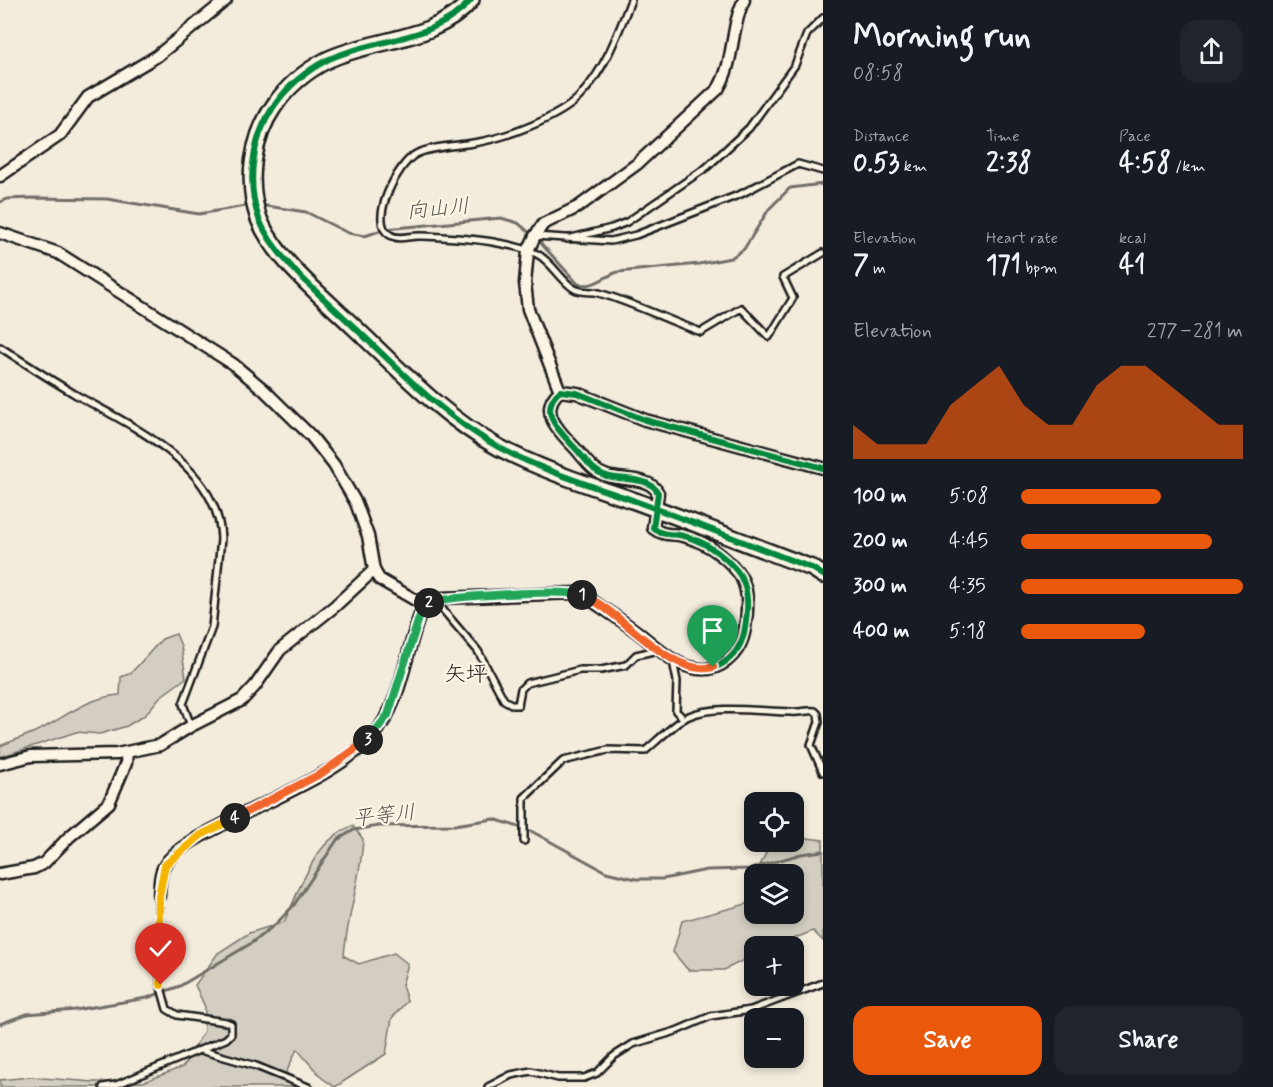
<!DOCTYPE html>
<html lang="en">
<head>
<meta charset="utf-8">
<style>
  body { margin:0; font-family:Mynerve,"Klee One",sans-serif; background:#20242c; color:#f1f3f6; height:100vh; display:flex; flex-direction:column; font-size:22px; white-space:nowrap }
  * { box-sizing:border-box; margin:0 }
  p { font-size:20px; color:#9ea1a6 }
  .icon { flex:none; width:33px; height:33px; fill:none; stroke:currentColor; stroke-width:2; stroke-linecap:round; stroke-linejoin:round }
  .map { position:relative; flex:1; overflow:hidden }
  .details { display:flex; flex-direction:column; background:#171b24; width:450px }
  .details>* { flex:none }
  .fabs { position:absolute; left:744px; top:792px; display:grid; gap:12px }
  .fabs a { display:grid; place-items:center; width:60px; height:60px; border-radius:12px; background:#171b24; box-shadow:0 3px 9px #0003; font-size:30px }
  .pin { position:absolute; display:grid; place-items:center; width:51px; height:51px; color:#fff; margin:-62px -26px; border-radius:50% 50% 50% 0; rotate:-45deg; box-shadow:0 0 6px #0007 }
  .pin .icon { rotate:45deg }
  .km { position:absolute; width:30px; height:30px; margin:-15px; border-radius:50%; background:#222; color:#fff; font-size:16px; line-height:30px; text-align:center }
  .round { display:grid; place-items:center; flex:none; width:63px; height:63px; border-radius:18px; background:#20242c }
  .head { display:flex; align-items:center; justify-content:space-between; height:102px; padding:0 30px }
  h1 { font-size:33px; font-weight:800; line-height:45px }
  .stats { display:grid; grid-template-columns:repeat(3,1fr); gap:9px; height:102px; padding:6px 30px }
  .stats div { display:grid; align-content:center }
  .stats b { font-size:26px; font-weight:800 }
  .stats small { font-size:16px; font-weight:400 }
  .stats p { font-size:16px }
  .chart { height:168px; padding:12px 30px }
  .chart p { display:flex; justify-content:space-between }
  .chart svg { width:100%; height:108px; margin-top:6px; fill:#ea580c; opacity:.7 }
  .button { display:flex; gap:12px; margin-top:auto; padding:12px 30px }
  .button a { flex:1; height:69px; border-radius:18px; background:#ea580c; color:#fff; font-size:24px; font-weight:800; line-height:69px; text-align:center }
  .button a+a { background:#20242c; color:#f1f3f6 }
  ul { padding:0 30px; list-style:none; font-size:20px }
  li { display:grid; grid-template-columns:96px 72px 1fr; align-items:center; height:45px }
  li i { height:15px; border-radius:8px; background:#ea580c }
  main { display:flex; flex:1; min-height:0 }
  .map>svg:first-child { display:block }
  .green { fill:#d3cec1; stroke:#78756e; stroke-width:1.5 }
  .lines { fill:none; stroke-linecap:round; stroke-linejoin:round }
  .stream { stroke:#716e68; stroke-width:3 }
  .lane-casing { stroke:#1c1c1c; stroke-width:10 }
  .street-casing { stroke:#1c1c1c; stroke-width:15 }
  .secondary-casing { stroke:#1c1c1c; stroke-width:20 }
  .lane { stroke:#fcf5e5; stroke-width:5 }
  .street { stroke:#fcf5e5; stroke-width:10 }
  .secondary { stroke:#fcf5e5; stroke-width:15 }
  .cycleway-casing { stroke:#fcf5e5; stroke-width:10 }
  .cycleway { stroke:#00873e; stroke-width:6 }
  .split-1-casing { stroke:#fff; stroke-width:12 }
  .split-2-casing { stroke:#fff; stroke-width:12 }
  .split-3-casing { stroke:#fff; stroke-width:12 }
  .split-4-casing { stroke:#fff; stroke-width:12 }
  .split-5-casing { stroke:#fff; stroke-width:12 }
  .split-6-casing { stroke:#fff; stroke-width:12 }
  .split-1 { stroke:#f0652b; stroke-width:8 }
  .split-2 { stroke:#22a559; stroke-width:8 }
  .split-3 { stroke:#22a559; stroke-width:8 }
  .split-4 { stroke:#f0652b; stroke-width:8 }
  .split-5 { stroke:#f5b400; stroke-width:8 }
  .split-6 { stroke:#f5b400; stroke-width:8 }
  .labels { text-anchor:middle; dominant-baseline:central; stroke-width:4.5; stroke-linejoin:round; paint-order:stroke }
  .water-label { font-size:21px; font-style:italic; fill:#55534f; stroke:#fcf5e5 }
  .quarter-label { font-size:22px; fill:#1c1c1c; stroke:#fcf5e5 }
</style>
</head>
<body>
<main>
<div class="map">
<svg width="823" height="1087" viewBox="0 0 823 1087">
  <rect width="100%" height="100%" fill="#f3ecdd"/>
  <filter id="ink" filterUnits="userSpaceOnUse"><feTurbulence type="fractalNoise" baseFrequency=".0167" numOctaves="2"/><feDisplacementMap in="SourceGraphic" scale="12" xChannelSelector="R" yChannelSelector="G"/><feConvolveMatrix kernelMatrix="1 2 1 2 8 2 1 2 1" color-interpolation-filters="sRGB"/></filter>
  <g filter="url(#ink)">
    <path class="green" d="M176,634l5,12 5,32 -26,19 -15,18 -18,11 -27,8 -24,-2 -76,25v-11c14,-6 30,-11 43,-18 24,-13 49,-32 77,-33l1,-18 10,-4 31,-34z
      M353,826l10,13c-2,40 -16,77 -19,117l15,8 35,-11 14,11 -6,21 5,16 -15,17 -6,36 -51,33 -13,-9 -25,-29 -11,24 20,14h-306v-7l30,-3 64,5h49l40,-15 21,-36 1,-24 -10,-22 23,-32 31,-20 35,-11c17,-34 30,-83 69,-96z
      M799,837l24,3v101l-10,-10 -38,15h-21v9l-30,15h-36l-15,-18 9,-31 72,-19v12h40v-40l-38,-1 12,-24 26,-7z"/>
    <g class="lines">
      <path class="stream" d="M0,202l7,-3 25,-1 75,1 92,15 52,-9
        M260,205l46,7 42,21 17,3 20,-7 116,-11 17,5 14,12
        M537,239l41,45c17,4 24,-7 40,-12l81,-8 32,-6 13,-9 25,-40 21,-21 33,-4
        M0,1024l27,-10 48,-4 72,-12 33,-12 70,-42 27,-21 17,-18 43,-65 17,-10 25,-4 75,-1 40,-6 37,12 75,41 30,7h27l44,-9 43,-1 51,-15 22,-3"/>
      <defs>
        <path id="lane" d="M631,0c-13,33 -26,70 -51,96 -20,22 -78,43 -107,47 -17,3 -41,3 -57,11 -18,9 -49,68 -26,81 9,6 21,0 31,1 25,1 52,2 77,7 12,2 28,6 39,11 14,7 23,25 36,34 8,6 18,2 26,5 35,10 68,27 102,39l40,-24 28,29 24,-39 -10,-21 40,-24
          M535,236l76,5 25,-6 105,-41 57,-30 25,7
          M567,239l45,-11 15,-6 80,-55 42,-39 46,-63 12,-31 16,-16
          M0,347c26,17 51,33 78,49 54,30 141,70 143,143l-9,88 -29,77 8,22
          M439,600l4,10 35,41 26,49 9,5h5l3,-16 6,-6 53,-13h21l25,-5 10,-10 22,-5
          M673,661l4,20 -1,30 8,8
          M524,841v-43l39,-37 45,-11 37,1c11,-9 33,-31 44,-35 26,-12 74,-4 102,-4 8,1 16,-2 24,-1l3,3 1,8 -8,23 12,27
          M200,1050l56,16 52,21
          M103,1087l13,-2 110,-46 5,-5v-10l-5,-2 -49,-7 -10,-6 -7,-25 -1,-88
          M488,1087l23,-12 20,-4 27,7h26l13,-5 17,-17 19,-12 43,-13 35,-15 40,-6 72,-27"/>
        <path id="street" d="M0,176l60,-41 28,-38 69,-41 69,-56
          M0,233l58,20 175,111 30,25 48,47 23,29 22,38 12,33 6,34 5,9 45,26
          M560,391l-32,-82 -3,-26 3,-32 7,-15 8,-12 35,-17 59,-43 81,-75c17,-27 12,-61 26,-89
          M0,764l31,-8 86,-2 43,-9 31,-19 51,-26 13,-14 25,-36 55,-44 39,-36
          M0,874l34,-6 10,-5 25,-26 40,-34 17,-40 1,-11
          M159,896c1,-9 0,-23 6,-31 9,-16 39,-31 55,-39 46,-25 118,-52 153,-90 31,-35 32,-89 51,-131l18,-7 134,-5 12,5c16,11 33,22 49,34 16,12 33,30 53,35 28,9 51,-12 55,-39 3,-19 5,-41 -8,-57 -15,-18 -36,-32 -58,-36 -10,-1 -17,0 -26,-7l5,-35c-8,-17 -35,-12 -51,-17 -14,-4 -22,-17 -31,-27 -15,-16 -40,-38 -16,-58l17,2 68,27 178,48"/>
        <path id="secondary" d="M471,0c-35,42 -98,38 -144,60 -21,11 -40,27 -53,46 -22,32 -28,76 -15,113 16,40 63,77 94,107 46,43 89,90 145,121 43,23 91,38 137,54 60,22 118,45 177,67l11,7"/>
      </defs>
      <use href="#lane" class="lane-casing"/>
      <use href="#street" class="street-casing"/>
      <use href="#secondary" class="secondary-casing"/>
      <use href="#lane" class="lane"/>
      <use href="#street" class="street"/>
      <use href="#secondary" class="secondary"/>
      <defs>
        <path id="cycleway" d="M471,0c-35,42 -98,38 -144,60 -21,11 -40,27 -53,46 -22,32 -28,76 -15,113 16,40 63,77 94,107 46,43 89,90 145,121 43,23 91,38 137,54 60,22 118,45 177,67l11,7
          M159,896c1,-9 0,-23 6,-31 9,-16 39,-31 55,-39 46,-25 118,-52 153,-90 31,-35 32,-89 51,-131l18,-7 134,-5 12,5c16,11 33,22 49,34 16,12 33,30 53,35 28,9 51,-12 55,-39 3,-19 5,-41 -8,-57 -15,-18 -36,-32 -58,-36 -10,-1 -17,0 -26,-7l5,-35c-8,-17 -35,-12 -51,-17 -14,-4 -22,-17 -31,-27 -15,-16 -40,-38 -16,-58l17,2 68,27 178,48"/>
      </defs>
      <use href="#cycleway" class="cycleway-casing"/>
      <use href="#cycleway" class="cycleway"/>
    </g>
  </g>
  <g class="lines" filter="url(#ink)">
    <defs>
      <path id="split-1" d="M582,595c40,15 87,83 131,72"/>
      <path id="split-2" d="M429,603c20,-7 133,-14 153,-8"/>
      <path id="split-3" d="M368,740l20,-25 33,-103 3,-7 5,-2"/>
      <path id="split-4" d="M235,818l87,-45 46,-33"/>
      <path id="split-5" d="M159,933v-37l6,-31 36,-30 34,-17"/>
      <path id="split-6" d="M159,933l2,52"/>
    </defs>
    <use href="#split-1" class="split-1-casing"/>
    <use href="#split-2" class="split-2-casing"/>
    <use href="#split-3" class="split-3-casing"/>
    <use href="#split-4" class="split-4-casing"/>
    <use href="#split-5" class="split-5-casing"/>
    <use href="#split-6" class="split-6-casing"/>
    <use href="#split-1" class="split-1"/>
    <use href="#split-2" class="split-2"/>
    <use href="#split-3" class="split-3"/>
    <use href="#split-4" class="split-4"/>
    <use href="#split-5" class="split-5"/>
    <use href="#split-6" class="split-6"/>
  </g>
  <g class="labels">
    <g class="water-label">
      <text transform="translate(438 209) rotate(-5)">向山川</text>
      <text transform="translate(384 816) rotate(-6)">平等川</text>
    </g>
    <g class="quarter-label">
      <text x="466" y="675">矢坪</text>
    </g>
  </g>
</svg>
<div class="fabs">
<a><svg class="icon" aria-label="locate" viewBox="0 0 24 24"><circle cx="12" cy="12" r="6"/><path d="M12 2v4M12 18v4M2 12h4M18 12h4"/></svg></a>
<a><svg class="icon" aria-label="layers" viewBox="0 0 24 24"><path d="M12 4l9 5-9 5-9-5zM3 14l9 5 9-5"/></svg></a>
<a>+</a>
<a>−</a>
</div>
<div class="pin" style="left:713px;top:667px;background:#1e9e55"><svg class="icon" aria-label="arrive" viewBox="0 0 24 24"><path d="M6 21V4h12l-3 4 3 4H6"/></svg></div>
<div class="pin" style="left:161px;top:985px;background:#d93025"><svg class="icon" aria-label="check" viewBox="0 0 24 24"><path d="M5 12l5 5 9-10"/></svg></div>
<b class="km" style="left:582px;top:595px">1</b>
<b class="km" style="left:429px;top:603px">2</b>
<b class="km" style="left:368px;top:740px">3</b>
<b class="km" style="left:235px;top:818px">4</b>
</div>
<section class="details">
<div class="head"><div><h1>Morning run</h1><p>08:58</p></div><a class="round"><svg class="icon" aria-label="share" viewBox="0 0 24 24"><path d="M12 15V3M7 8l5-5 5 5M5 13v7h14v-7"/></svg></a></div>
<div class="stats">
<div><p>Distance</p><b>0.53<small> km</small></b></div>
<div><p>Time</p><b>2:38</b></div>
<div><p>Pace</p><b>4:58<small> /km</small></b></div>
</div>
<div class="stats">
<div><p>Elevation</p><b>7<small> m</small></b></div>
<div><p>Heart rate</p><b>171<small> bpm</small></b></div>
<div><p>kcal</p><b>41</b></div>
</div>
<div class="chart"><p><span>Elevation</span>277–281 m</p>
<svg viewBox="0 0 160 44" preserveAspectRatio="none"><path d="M0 44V30L10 38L20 38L30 38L40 22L50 14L60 6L70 22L80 30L90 30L100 14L110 6L120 6L130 14L140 22L150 30L160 30V44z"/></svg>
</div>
<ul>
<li><b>100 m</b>5:08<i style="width:63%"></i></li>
<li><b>200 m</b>4:45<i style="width:86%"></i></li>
<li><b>300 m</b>4:35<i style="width:100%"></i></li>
<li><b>400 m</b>5:18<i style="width:56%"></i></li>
</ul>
<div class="button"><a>Save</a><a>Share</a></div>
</section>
</main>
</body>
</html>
